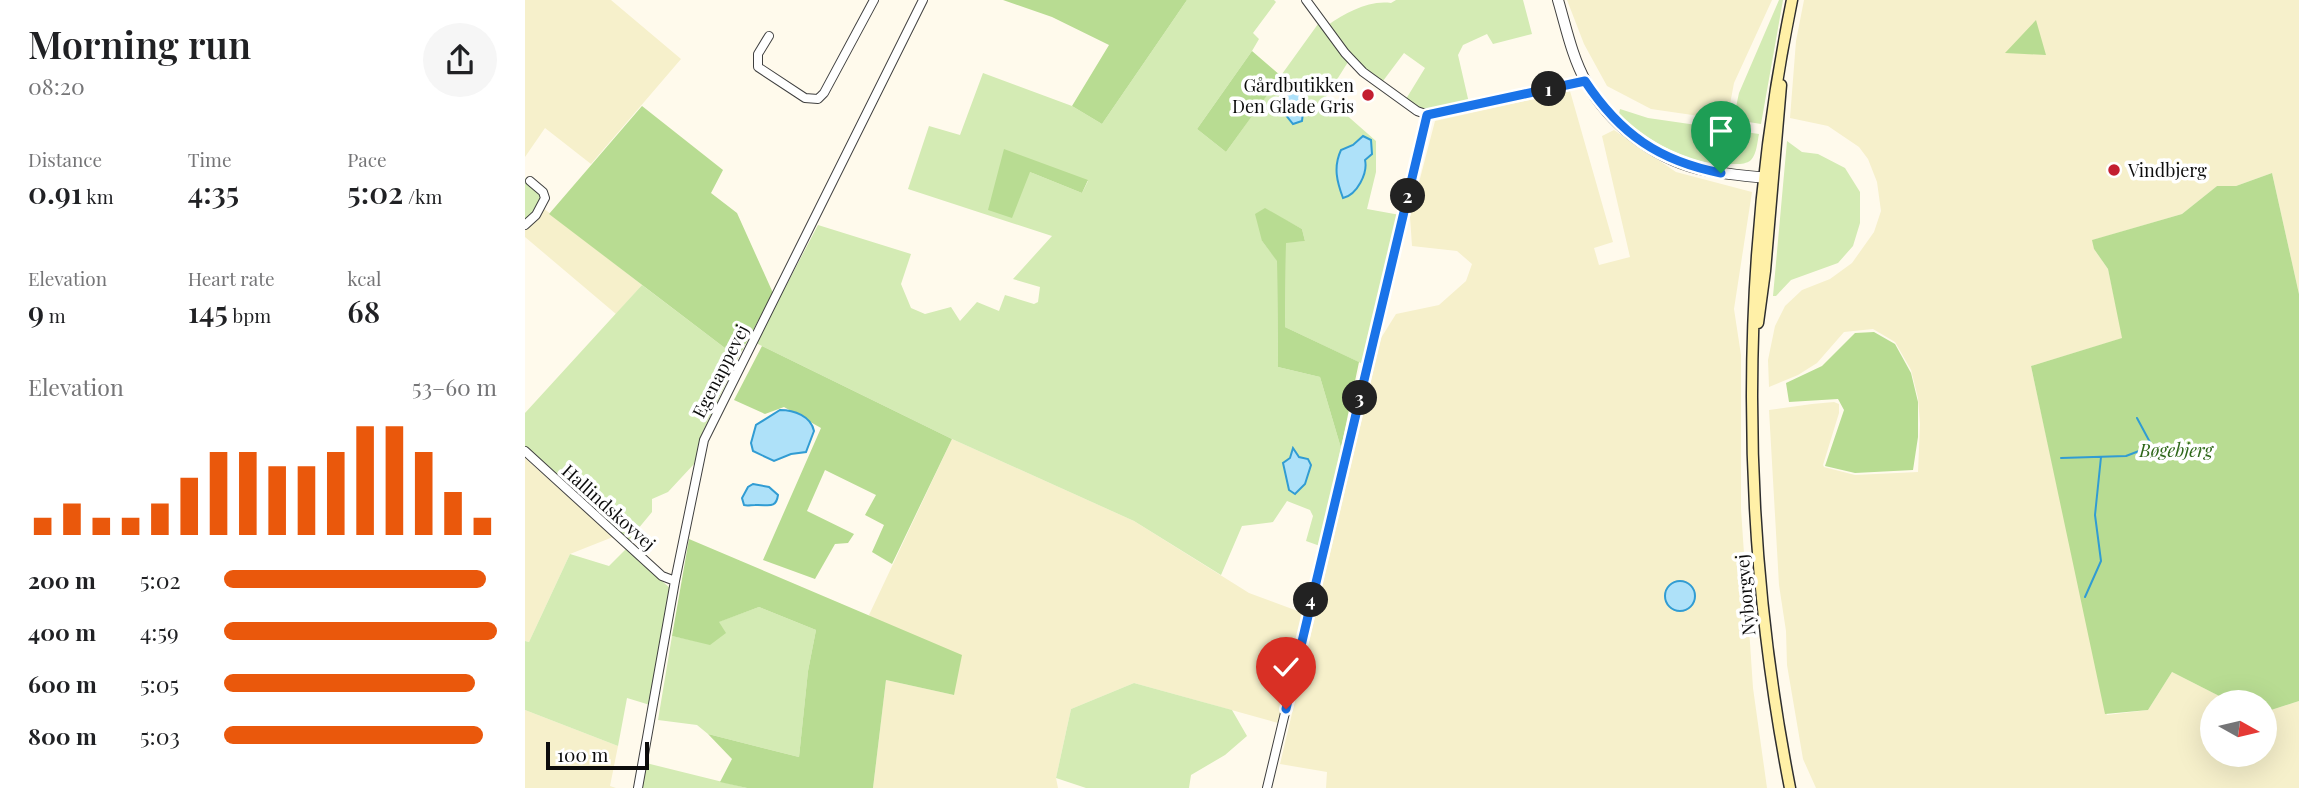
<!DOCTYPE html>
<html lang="en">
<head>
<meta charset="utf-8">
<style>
  body { margin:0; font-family:"Playfair Display",serif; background:#f6f6f6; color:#202124; height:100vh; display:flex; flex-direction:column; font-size:26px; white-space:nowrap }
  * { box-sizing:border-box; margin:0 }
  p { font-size:23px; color:#757577 }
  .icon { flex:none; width:38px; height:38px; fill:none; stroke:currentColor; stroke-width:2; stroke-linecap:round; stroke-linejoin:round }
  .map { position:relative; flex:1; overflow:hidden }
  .panel { display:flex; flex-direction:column; background:#fff; width:525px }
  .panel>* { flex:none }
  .needle { width:46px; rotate:98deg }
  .fabs { position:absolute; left:1675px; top:690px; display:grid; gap:14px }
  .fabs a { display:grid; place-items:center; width:77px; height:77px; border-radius:50%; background:#fff; box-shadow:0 7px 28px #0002; font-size:35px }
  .scale { position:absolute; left:21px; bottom:18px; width:103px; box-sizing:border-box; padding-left:7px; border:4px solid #0c0c0c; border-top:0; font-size:19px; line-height:24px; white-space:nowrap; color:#0c0c0c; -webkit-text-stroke:5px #fff; paint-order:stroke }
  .pin { position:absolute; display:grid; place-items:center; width:60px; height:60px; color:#fff; margin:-72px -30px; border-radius:50% 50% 50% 0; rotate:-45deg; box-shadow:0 0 7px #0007 }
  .pin .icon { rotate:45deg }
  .km { position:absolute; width:35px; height:35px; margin:-18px; border-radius:50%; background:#222; color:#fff; font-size:19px; line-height:35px; text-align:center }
  .round { display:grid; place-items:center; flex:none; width:74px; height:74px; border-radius:37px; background:#f6f6f6 }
  .overview { display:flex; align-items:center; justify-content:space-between; height:119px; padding:0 28px }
  h1 { font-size:38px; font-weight:600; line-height:52px }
  .figures { display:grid; grid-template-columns:repeat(3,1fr); gap:10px; height:119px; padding:7px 28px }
  .figures div { display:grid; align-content:center }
  .figures b { font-size:30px; font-weight:600 }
  .figures small { font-size:19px; font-weight:400 }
  .figures p { font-size:19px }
  .chart { height:196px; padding:14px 28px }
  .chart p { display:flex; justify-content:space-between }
  .chart svg { width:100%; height:126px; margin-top:7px; stroke:#ea580c; stroke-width:6 }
  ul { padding:0 28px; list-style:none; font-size:23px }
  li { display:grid; grid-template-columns:112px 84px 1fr; align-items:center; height:52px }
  li i { height:18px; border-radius:9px; background:#ea580c }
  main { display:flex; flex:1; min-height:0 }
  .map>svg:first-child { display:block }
  .farmland { fill:#f6f0cb }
  .green { fill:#d4ebb4; fill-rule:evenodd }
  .forest { fill:#b8dc92 }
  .water { fill:#aee1f9; stroke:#319cd3; stroke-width:2 }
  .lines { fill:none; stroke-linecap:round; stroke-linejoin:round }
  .stream { stroke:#319cd3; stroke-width:2 }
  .minor-casing { stroke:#3f3f3f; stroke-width:10 }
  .tertiary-casing { stroke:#3f3f3f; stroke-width:12 }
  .secondary-casing { stroke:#2e2e2e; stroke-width:13 }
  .minor { stroke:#fff; stroke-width:8 }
  .tertiary { stroke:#fff; stroke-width:10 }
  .secondary { stroke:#fff0a7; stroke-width:10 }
  .route-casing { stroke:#fff; stroke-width:14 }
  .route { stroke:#1a73e8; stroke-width:9 }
  .poi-dot { fill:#c31e30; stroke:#fff; stroke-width:2.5 }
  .labels { text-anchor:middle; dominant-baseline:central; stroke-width:7; stroke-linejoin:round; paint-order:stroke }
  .poi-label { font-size:18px; fill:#0c0c0c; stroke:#fff; text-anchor:end }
  .street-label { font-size:18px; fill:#0c0c0c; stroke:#fff }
  .park-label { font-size:18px; font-style:italic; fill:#2e671a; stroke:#fff }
</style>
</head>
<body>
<main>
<section class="panel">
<div class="overview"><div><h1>Morning run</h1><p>08:20</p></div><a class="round"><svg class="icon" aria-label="share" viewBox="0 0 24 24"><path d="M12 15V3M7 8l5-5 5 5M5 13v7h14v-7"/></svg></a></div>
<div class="figures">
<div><p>Distance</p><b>0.91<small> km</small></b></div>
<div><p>Time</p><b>4:35</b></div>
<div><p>Pace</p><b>5:02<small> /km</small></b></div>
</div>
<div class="figures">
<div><p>Elevation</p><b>9<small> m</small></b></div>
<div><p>Heart rate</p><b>145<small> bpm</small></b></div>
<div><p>kcal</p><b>68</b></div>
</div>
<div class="chart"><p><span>Elevation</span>53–60 m</p>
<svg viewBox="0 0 160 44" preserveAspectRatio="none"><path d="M5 44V38M15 44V33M25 44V38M35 44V38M45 44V33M55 44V24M65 44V15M75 44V15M85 44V20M95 44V20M105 44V15M115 44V6M125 44V6M135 44V15M145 44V29M155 44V38"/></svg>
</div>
<ul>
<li><b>200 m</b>5:02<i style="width:96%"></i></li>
<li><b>400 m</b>4:59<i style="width:100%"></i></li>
<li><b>600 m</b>5:05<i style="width:92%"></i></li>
<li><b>800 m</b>5:03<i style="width:95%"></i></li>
</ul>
</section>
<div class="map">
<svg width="1774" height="788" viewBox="0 0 1774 788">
  <rect width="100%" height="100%" fill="#fffaec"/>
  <path class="farmland" d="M0,0h86l70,59 -90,105 -46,-36 -20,29z
    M1042,0h205l-38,83 -7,37 -76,-11 -44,-23 -23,-42z
    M1279,0h495v294l-27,-121 -36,13h-19l-35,28 -89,26 1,9 14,20 15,69 -92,28 76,349 41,-5 24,-38 59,30h-19v52h53v-42l34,-11v87h-483l-13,-29 -16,-94 -1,-34 -7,-46 -10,-175 43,-6 22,-2 5,2v9l-16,52 1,2 31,8 63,-3 2,-48 -2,-26 -7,-28 -16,-28 -22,-13 -29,3 -27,31 -19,12 -29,12 -1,-27 7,-34 10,-20 17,-16 28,-11 22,-16 22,-31 7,-21 -4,-29 -9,-23 -9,-12 -31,-21 -38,-8 6,-77z
    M1045,91l43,151 -19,6 5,17 31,-8 -28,-121 12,-6 62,42 76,20 -18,117 7,46v154l12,179 14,100h-441l1,-16 -47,-8 101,-426 15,-24 43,-9 27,-24 6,-17 -15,-13 -45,-5 -2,-29 25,-96z
    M18,208l99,77 -26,29 -91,-77v-8z
    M427,439l182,82 115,72 54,20 -25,110 -144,-40 -63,26 -15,69 2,10h-185l13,-108 68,15 -85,-80z
    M0,458l88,79 -43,17 -41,88 -4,-1z
    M0,710l93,36 -8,40 6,2h-91z"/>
  <path class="green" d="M662,0h87l2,2 -23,31 6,6 -7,12 -55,78 29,23 92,-128 30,38 -22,35 50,44v31l-9,37 33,6 -35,150 -80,-38 1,-85 19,-1 -3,-12 -37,-20 -3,32 15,19 1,107 42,10 21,71 -21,98 -14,-5 7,-25 -3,-6 -23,-9 -14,21 -31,4 -21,49 -87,-54 -182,-82 -196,-96 62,-118 93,29 -10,30 10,24 14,6 26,-7 9,14 17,-19 22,9 6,-16 29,9 4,-2 2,-15 -27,-8 39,-43 -144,-47 21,-63 31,9 23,-62 89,33 30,18zM505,172l58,9 -6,12z
    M871,0h127l9,34 -39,10 -6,-10 -24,11 -5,10 11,48c-30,8 -36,16 -63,-4l19,-31 -21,-15 -21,28c-24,-13 -39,-34 -55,-56 18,-12 40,-25 63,-22z
    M1254,0h4l-22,124 -25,-4 -2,-4 5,-23z
    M1095,109l28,9 111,16c-2,9 -2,19 -8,26 -6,5 -14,4 -21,4 -41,2 -82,-23 -111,-50z
    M1262,141l15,11 16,2 27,14 15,24v31l-7,23 -15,17 -47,17 -15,16h-3z
    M0,178l17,16 -5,15 -12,12z
    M117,285l96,73 -35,73 -9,33 -26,28 -16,7v13l-24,29 -103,-93v-35z
    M101,549l45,40 -21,116 -23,-7 -9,48 -93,-36v-69l4,1 41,-88 39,12z
    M234,607l57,23 -8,41 -9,86 -91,-23 -11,-9 -39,-5 14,-84 38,8 8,-22z
    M609,683l98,27 15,26 -22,19 -34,20 -2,13h-103l-30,-10 15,-69z
    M121,763l101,25h-106z"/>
  <path class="forest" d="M478,0h184l-85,124 -30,-18 37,-61 -57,-28z
    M1511,20l10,35 -41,-2z
    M727,51l29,25 -55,76 -29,-23z
    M117,106l81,64 -12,23 26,20 36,80 -35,65 -189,-144z
    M479,149l84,31 -6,13 -52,-21 -18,46 -24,-8z
    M1747,173l27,121v407l-34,11v-10h-34l-59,-30 -24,38 -43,4 -74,-348 91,-28 -14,-69 -14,-20 -2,-9 90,-26 35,-28h19z
    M740,208l37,21 3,12 -19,2 -1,84 74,35 -18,86 -21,-71 -42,-10 -1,-106 -15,-20 -7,-27z
    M1349,332l21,12 16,29 7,29v35l-5,33 -58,3 -30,-7 19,-56 -6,-11 -49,3 -3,-19 36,-17 33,-33z
    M237,346l190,93 -60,125 -20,-12 12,-27 -19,-10 11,-20 -51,-25 -18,41 47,23 -6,9 -13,1 -20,35 -52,-19 58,-132 -37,-21 -19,7 -31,-14z
    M164,539l273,116 -8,40 -68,-15 -13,108h-126l-27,-6 12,-23 -24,-25 91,23 9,-86 8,-41 -57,-23 -40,15 7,11 -16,12 -38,-9z"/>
  <path class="water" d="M775,83h6l2,7 -3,6 -3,25 -9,3 -8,-10c-4,-16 2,-22 15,-31z
    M838,136l8,4 1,14 -7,6c3,13 -8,35 -22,38 -6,-16 -10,-31 -2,-48l12,-5z
    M255,410c14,0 31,6 34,21l-8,21 -15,2 -17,7 -21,-10 -2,-8 5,-18z
    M768,448l6,9 9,2 3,6 -6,19 -10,10 -6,-4 -6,-27 7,-5z
    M228,484l16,3 9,8c-2,15 -11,9 -23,10 -4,0 -8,1 -11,0l-2,-7 6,-11z
    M1140 596a15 15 0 1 1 30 0a15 15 0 1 1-30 0Z"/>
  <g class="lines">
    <path class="stream" d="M1536,458l65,-2 26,-10 -15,-28
      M1560,597l16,-36 -6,-46 6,-58"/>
    <defs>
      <path id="minor" d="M781,0l39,53 18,19 54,39 11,4 157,-34
        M244,36l-11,18v13l47,31 13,1 6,-6 50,-93
        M0,225l11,-10 9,-17 -2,-6 -13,-11
        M0,451l137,125 13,5
        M113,788l37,-207 29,-141 219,-440
        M742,788l161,-673"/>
      <path id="tertiary" d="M1033,0c8,27 14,57 28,82 24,42 66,75 113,87 23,5 47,7 70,9"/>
      <path id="secondary" d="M1233,323l7,-52 16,-186
        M1265,788c-51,-260 -51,-529 2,-788"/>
    </defs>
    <use href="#minor" class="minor-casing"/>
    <use href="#tertiary" class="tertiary-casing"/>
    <use href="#secondary" class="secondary-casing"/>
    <use href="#minor" class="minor"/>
    <use href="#tertiary" class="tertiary"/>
    <use href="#secondary" class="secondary"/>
  </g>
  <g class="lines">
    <defs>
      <path id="route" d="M761,709l141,-594 158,-34c35,53 74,80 136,92"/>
    </defs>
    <use href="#route" class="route-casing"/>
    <use href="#route" class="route"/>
  </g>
  <g class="poi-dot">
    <circle cx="843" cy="95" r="7"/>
    <circle cx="1589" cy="170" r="7"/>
  </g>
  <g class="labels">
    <g class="poi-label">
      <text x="829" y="85">Gårdbutikken<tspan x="829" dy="21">Den Glade Gris</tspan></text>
      <text x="1603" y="170" text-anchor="start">Vindbjerg</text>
    </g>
    <g class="street-label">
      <text transform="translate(195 371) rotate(-63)">Egenappevej</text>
      <text transform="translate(84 507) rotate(42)">Hallindskovvej</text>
      <text transform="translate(1220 595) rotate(-95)">Nyborgvej</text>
    </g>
    <g class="park-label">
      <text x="1651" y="450">Bøgebjerg</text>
    </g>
  </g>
</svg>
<div class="fabs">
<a><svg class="needle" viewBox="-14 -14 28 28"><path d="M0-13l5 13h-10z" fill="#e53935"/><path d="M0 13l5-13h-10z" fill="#757577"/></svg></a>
</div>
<div class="scale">100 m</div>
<div class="pin" style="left:1196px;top:173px;background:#1e9e55"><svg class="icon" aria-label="arrive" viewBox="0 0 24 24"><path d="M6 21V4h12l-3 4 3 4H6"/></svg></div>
<div class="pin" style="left:761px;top:709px;background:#d93025"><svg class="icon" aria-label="check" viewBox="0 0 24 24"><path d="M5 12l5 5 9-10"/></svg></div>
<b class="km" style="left:1024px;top:89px">1</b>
<b class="km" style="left:883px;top:196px">2</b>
<b class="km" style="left:835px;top:398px">3</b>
<b class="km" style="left:786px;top:600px">4</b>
</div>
</main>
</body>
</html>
